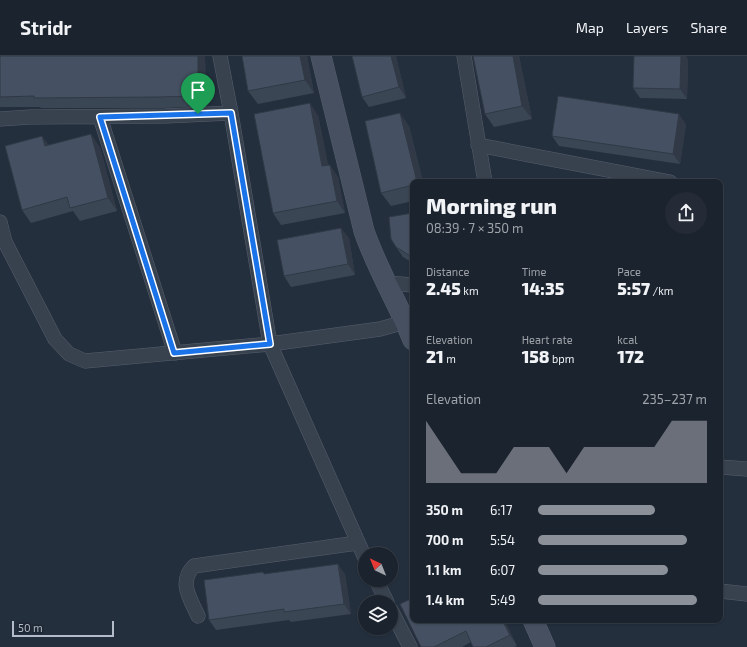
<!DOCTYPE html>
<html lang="en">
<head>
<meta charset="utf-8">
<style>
  body { margin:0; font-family:"Exo 2",sans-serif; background:#242b36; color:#f1f3f6; height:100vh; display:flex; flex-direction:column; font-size:15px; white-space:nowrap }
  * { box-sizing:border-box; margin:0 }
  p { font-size:13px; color:#a0a4aa }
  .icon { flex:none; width:22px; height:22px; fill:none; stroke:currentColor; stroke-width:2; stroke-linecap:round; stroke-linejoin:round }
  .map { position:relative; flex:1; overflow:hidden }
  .drawer { position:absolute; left:410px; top:123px; width:313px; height:444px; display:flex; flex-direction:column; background:#1b232e; border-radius:8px; box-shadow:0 1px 3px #0004,0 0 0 1px #39404a }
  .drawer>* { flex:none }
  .needle { width:26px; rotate:317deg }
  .controls { position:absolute; left:358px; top:491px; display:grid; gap:8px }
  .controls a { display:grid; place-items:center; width:40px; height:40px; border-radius:50%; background:#1b232e; box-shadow:0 1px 3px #0004,0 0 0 1px #39404a; font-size:20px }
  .scale { position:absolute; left:12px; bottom:10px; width:102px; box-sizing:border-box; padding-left:4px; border:2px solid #b4bcc9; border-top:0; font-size:11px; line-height:14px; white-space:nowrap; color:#b4bcc9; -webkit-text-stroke:3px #1d2633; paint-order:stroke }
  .pin { position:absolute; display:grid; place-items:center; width:34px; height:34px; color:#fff; margin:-41px -17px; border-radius:50% 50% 50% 0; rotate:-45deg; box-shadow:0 0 4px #0007 }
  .pin .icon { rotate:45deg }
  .round { display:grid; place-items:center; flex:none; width:42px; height:42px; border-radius:21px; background:#242b36 }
  .summary { display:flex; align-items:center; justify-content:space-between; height:68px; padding:0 16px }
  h1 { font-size:22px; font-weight:800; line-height:30px }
  .metrics { display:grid; grid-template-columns:repeat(3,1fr); gap:6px; height:68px; padding:4px 16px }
  .metrics div { display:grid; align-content:center }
  .metrics b { font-size:17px; font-weight:800 }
  .metrics small { font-size:11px; font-weight:400 }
  .metrics p { font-size:11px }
  .chart { height:112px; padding:8px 16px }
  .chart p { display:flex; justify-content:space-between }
  .chart svg { width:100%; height:72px; margin-top:4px; fill:#8c9099; opacity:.7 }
  ul { padding:0 16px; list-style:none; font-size:13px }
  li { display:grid; grid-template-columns:64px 48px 1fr; align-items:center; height:30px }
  li i { height:10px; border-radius:5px; background:#8c9099 }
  header { display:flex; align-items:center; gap:24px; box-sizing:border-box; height:56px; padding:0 20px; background:#1b232e; border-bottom:1px solid #39404a }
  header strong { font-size:19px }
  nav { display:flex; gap:22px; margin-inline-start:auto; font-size:14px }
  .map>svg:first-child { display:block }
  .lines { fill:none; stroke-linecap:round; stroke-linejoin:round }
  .street-casing { stroke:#565f6c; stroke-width:15 }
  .secondary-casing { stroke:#565f6c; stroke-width:21 }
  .street { stroke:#38414e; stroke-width:14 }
  .secondary { stroke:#465061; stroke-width:20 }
  .wall { fill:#3b4654 }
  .shaded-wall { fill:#303945 }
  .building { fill:#455162; stroke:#303945 }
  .route-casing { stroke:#fff; stroke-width:8 }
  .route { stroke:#1a73e8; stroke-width:5 }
</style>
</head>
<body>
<header>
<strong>Stridr</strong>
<nav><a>Map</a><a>Layers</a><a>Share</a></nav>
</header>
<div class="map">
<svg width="747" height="591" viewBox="0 0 747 591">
  <rect width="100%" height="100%" fill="#242f3e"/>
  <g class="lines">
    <defs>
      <path id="street" d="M464,0l21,126
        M231,57l39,231 95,214
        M100,61l75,236
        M0,63l30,-2 135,-1 66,-3 -11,-57
        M478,89l192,37
        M0,166l5,20 50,97 14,15 16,7 185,-17 110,-15 25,-7
        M387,227l26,2
        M720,411l27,2
        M376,524l11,22
        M720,535l27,3
        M391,554l19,37
        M198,560c-8,-18 -20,-34 -4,-50l163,-23"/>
      <path id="secondary" d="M321,0l43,175c13,38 34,72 49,109
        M533,564l12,27"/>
    </defs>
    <use href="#street" class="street-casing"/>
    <use href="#secondary" class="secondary-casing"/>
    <use href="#street" class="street"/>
    <use href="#secondary" class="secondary"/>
  </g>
  <path class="wall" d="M0,0h205l1,50 -41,2h-124l-1,-1h-40z
    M242,0h65l7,37 -56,11 -10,-13z
    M352,0h44l10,42 -37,9 -7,-10z
    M473,0h46l13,63 -38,8 -9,-13z
    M634,0h52l2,4 -1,39 -47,-1 -7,-10z
    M318,59l10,50 10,12 7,36 -64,12 -8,-12z
    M686,68l-6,40 -121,-18 -7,-10z
    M409,70l14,56h-10v19l-22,5 -10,-13z
    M49,89l51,2 17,64 -37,10 -7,-10 -42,12 -9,-13z
    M413,157v50l-10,-6 -7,-10z
    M349,182l6,37 -64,12 -7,-11z
    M265,518h80l6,40 -60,8 -2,-2 -73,10 -7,-10z
    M413,542l91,22 13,26 -3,1h-41l-2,-5 -9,5h-41z"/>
  <path class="shaded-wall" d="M198,0h7l1,50 -8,-10z
    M300,0h7l7,37 -9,-13z
    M391,0h5l10,42 -7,-11z
    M513,0h6l13,63 -10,-13z
    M681,0h5l2,4 -1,39 -7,-10z
    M310,47l8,12 13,63 -9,-12z
    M400,57l9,13 14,56h-6z
    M679,58l7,10 -6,40 -7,-10z
    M91,78l9,13 17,64 -9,-13z
    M42,80l10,13 -7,-3z
    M330,109l8,12 7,36 -8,-12z
    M341,172l8,10 6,37 -7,-11z
    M338,508l7,10 6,40 -7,-10z
    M502,564h2l13,26 -7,-11z"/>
  <path class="building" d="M0,0h198v40l-40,1 -124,1v-2l-34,1z
    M242,0h58l5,24 -57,11z
    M352,0h39l8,31 -37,10z
    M473,0h40l9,50 -37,8z
    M634,0h47l-1,33 -47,-1z
    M558,40l121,18 -6,40 -121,-18z
    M310,47l12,63 8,-1 7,36 -64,12 -19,-99z
    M400,57l17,69h-4v3l-32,8 -16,-72z
    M91,78l17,64 -38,10 -3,-11 -45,13 -17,-64 37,-10 3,10z
    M413,157v44h-1l-16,-10 -5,-8 -2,-22z
    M341,172l7,36 -64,12 -7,-36z
    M338,508l6,40 -60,8v-3l-75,11 -5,-40 59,-8 1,2z
    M413,542v22h89l8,15 -24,12h-13l-7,-16 -32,16h-13l-21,-43z"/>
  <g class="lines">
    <defs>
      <path id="route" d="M231,57l39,231 -96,9 -74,-236z"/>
    </defs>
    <use href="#route" class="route-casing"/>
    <use href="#route" class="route"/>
  </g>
</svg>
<div class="controls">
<a><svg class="needle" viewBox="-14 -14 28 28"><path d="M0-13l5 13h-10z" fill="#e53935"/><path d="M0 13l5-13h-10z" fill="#a0a4aa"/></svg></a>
<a><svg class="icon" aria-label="layers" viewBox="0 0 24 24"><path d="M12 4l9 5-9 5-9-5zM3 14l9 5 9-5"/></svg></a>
</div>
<div class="scale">50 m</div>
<div class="pin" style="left:198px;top:58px;background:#1e9e55"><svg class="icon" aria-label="arrive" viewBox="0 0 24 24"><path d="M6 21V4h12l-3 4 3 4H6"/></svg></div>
<section class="drawer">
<div class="summary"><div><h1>Morning run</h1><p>08:39 · 7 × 350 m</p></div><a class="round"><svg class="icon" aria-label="share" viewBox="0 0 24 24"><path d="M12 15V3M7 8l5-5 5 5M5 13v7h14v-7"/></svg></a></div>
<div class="metrics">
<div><p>Distance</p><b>2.45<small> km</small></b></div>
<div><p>Time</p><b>14:35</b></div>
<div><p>Pace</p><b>5:57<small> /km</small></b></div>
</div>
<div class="metrics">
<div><p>Elevation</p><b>21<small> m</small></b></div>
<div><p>Heart rate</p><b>158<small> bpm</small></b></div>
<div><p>kcal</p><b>172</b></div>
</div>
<div class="chart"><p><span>Elevation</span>235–237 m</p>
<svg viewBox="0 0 160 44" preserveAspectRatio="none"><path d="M0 44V6L10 22L20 38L30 38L40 38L50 22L60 22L70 22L80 38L90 22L100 22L110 22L120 22L130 22L140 6L150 6L160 6V44z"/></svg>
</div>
<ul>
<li><b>350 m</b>6:17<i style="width:69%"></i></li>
<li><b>700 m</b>5:54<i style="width:88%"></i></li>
<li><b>1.1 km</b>6:07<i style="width:77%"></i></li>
<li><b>1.4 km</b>5:49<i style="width:94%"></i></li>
</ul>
</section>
</div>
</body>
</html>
